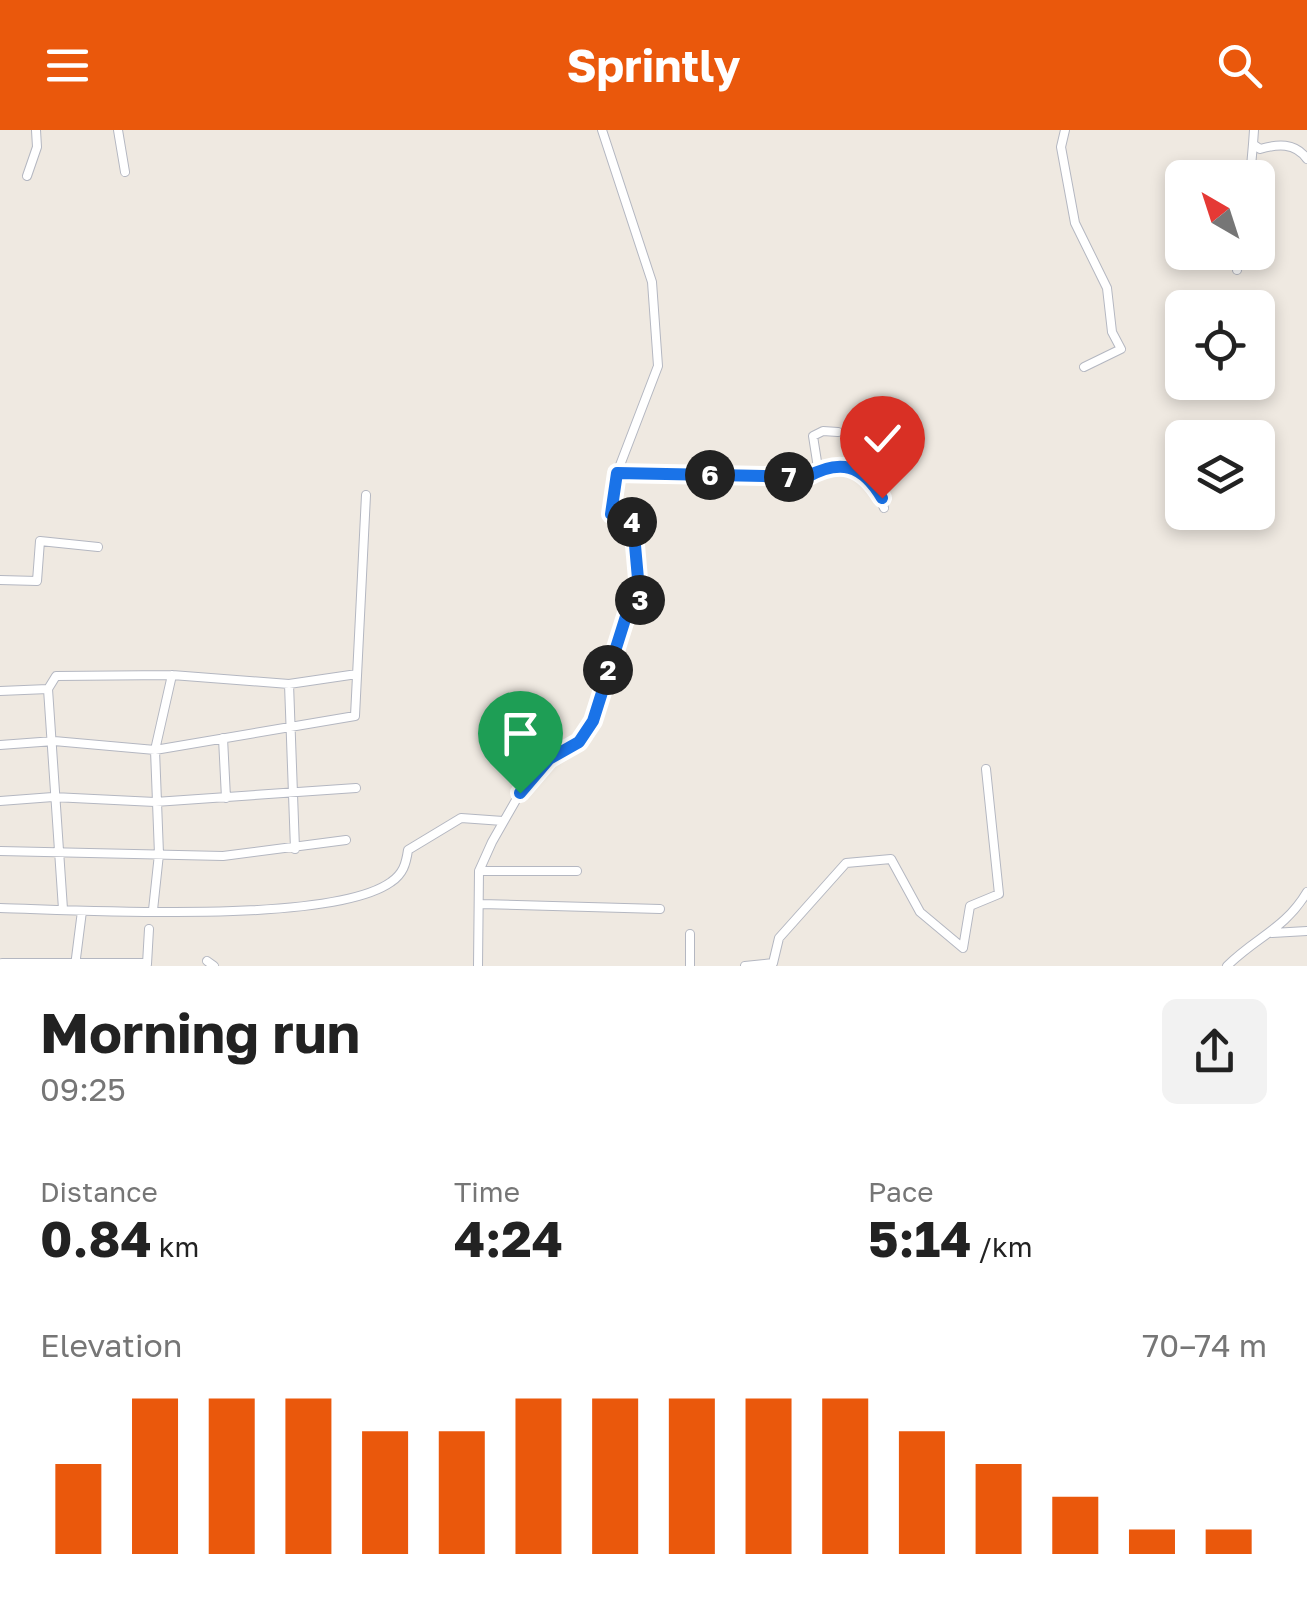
<!DOCTYPE html>
<html lang="en">
<head>
<meta charset="utf-8">
<style>
  body { margin:0; font-family:"Golos Text",sans-serif; background:#f2f2f2; color:#222; height:100vh; display:flex; flex-direction:column; font-size:38px; white-space:nowrap }
  * { box-sizing:border-box; margin:0 }
  p { font-size:32px; color:#767676 }
  .icon { flex:none; width:55px; height:55px; fill:none; stroke:currentColor; stroke-width:2; stroke-linecap:round; stroke-linejoin:round }
  .map { position:relative; height:836px; overflow:hidden }
  .sheet { display:flex; flex-direction:column; background:#fff; flex:1 }
  .sheet>* { flex:none }
  .needle { width:65px; rotate:321deg }
  .buttons { position:absolute; left:1165px; top:30px; display:grid; gap:20px }
  .buttons a { display:grid; place-items:center; width:110px; height:110px; border-radius:15px; background:#fff; box-shadow:0 5px 15px #0003; font-size:50px }
  .pin { position:absolute; display:grid; place-items:center; width:85px; height:85px; color:#fff; margin:-102px -42px; border-radius:50% 50% 50% 0; rotate:-45deg; box-shadow:0 0 10px #0007 }
  .pin .icon { rotate:45deg }
  .km { position:absolute; width:50px; height:50px; margin:-25px; border-radius:50%; background:#222; color:#fff; font-size:28px; line-height:50px; text-align:center }
  .round { display:grid; place-items:center; flex:none; width:105px; height:105px; border-radius:15px; background:#f2f2f2 }
  .head { display:flex; align-items:center; justify-content:space-between; height:170px; padding:0 40px }
  h1 { font-size:55px; font-weight:700; line-height:75px }
  .metrics { display:grid; grid-template-columns:repeat(3,1fr); gap:15px; height:170px; padding:10px 40px }
  .metrics div { display:grid; align-content:center }
  .metrics b { font-size:50px; font-weight:700 }
  .metrics small { font-size:28px; font-weight:400 }
  .metrics p { font-size:28px }
  .chart { height:280px; padding:20px 40px }
  .chart p { display:flex; justify-content:space-between }
  .chart svg { width:100%; height:180px; margin-top:10px; stroke:#ea580c; stroke-width:6 }
  header { display:flex; justify-content:space-between; align-items:center; height:130px; padding:0 40px; background:#ea580c; color:#fff; font-size:45px; font-weight:700 }
  .map>svg:first-child { display:block }
  .lines { fill:none; stroke-linecap:round; stroke-linejoin:round }
  .minor-casing { stroke:#b4b7c1; stroke-width:10 }
  .minor { stroke:#fff; stroke-width:8 }
  .route-casing { stroke:#fff; stroke-width:20 }
  .route { stroke:#1a73e8; stroke-width:12 }
</style>
</head>
<body>
<header><svg class="icon" aria-label="menu" viewBox="0 0 24 24"><path d="M4 6h16M4 12h16M4 18h16"/></svg>Sprintly<svg class="icon" aria-label="search" viewBox="0 0 24 24"><circle cx="10" cy="10" r="6"/><path d="M15 15l6 6"/></svg></header>
<div class="map">
<svg width="1307" height="836" viewBox="0 0 1307 836">
  <rect width="100%" height="100%" fill="#efe9e1"/>
  <g class="lines">
    <defs>
      <path id="minor" d="M118,0l7,42
        M1065,0l-4,17 14,76 32,65 5,44 9,17 -37,18
        M1254,0l-1,14 7,5c17,-5 35,-7 47,10
        M27,46l10,-29 -1,-17
        M1250,48l3,-34
        M1237,122v18
        M818,338l-5,-32 10,-5 15,1
        M617,343l190,4c24,-13 40,-12 65,3l12,28
        M0,450l37,1 3,-40 58,6
        M289,554l6,165
        M0,561l48,-2
        M223,608l3,60
        M0,615l54,-4 101,9 200,-34 11,-221
        M0,671l53,-4 102,5 201,-14
        M0,721l223,5 123,-16
        M479,741h98
        M481,774l179,5
        M0,778c82,2 331,17 391,-26 12,-8 15,-18 17,-32l53,-32 42,3
        M63,779l-15,-220 8,-13 116,-1 117,9 68,-10
        M153,780l6,-56 -4,-104 17,-75
        M1272,803l35,-2
        M207,831l7,5
        M2,833h145
        M147,834l2,-35
        M75,836l7,-55
        M478,836l1,-95 13,-29 28,-49 29,-34 30,-17 14,-21 34,-108 14,-17 -8,-73 -22,-9 6,-41 41,-107 -6,-84 -50,-152
        M690,836v-32
        M745,836l28,-3 6,-25 67,-75 45,-4 29,53 43,36 7,-42 29,-12 -13,-125
        M1227,836c29,-29 58,-37 80,-74"/>
    </defs>
    <use href="#minor" class="minor-casing"/>
    <use href="#minor" class="minor"/>
  </g>
  <g class="lines">
    <defs>
      <path id="route" d="M520,663l29,-34 30,-17 14,-21 34,-108 13,-12 -7,-78 -22,-9 6,-41 190,4c33,-18 55,-13 75,21"/>
    </defs>
    <use href="#route" class="route-casing"/>
    <use href="#route" class="route"/>
  </g>
</svg>
<div class="buttons">
<a><svg class="needle" viewBox="-14 -14 28 28"><path d="M0-13l5 13h-10z" fill="#e53935"/><path d="M0 13l5-13h-10z" fill="#767676"/></svg></a>
<a><svg class="icon" aria-label="locate" viewBox="0 0 24 24"><circle cx="12" cy="12" r="6"/><path d="M12 2v4M12 18v4M2 12h4M18 12h4"/></svg></a>
<a><svg class="icon" aria-label="layers" viewBox="0 0 24 24"><path d="M12 4l9 5-9 5-9-5zM3 14l9 5 9-5"/></svg></a>
</div>
<div class="pin" style="left:520px;top:663px;background:#1e9e55"><svg class="icon" aria-label="arrive" viewBox="0 0 24 24"><path d="M6 21V4h12l-3 4 3 4H6"/></svg></div>
<div class="pin" style="left:882px;top:368px;background:#d93025"><svg class="icon" aria-label="check" viewBox="0 0 24 24"><path d="M5 12l5 5 9-10"/></svg></div>
<b class="km" style="left:608px;top:540px">2</b>
<b class="km" style="left:640px;top:470px">3</b>
<b class="km" style="left:632px;top:392px">4</b>
<b class="km" style="left:710px;top:345px">6</b>
<b class="km" style="left:789px;top:347px">7</b>
</div>
<section class="sheet">
<div class="head"><div><h1>Morning run</h1><p>09:25</p></div><a class="round"><svg class="icon" aria-label="share" viewBox="0 0 24 24"><path d="M12 15V3M7 8l5-5 5 5M5 13v7h14v-7"/></svg></a></div>
<div class="metrics">
<div><p>Distance</p><b>0.84<small> km</small></b></div>
<div><p>Time</p><b>4:24</b></div>
<div><p>Pace</p><b>5:14<small> /km</small></b></div>
</div>
<div class="chart"><p><span>Elevation</span>70–74 m</p>
<svg viewBox="0 0 160 44" preserveAspectRatio="none"><path d="M5 44V22M15 44V6M25 44V6M35 44V6M45 44V14M55 44V14M65 44V6M75 44V6M85 44V6M95 44V6M105 44V6M115 44V14M125 44V22M135 44V30M145 44V38M155 44V38"/></svg>
</div>
</section>
</body>
</html>
